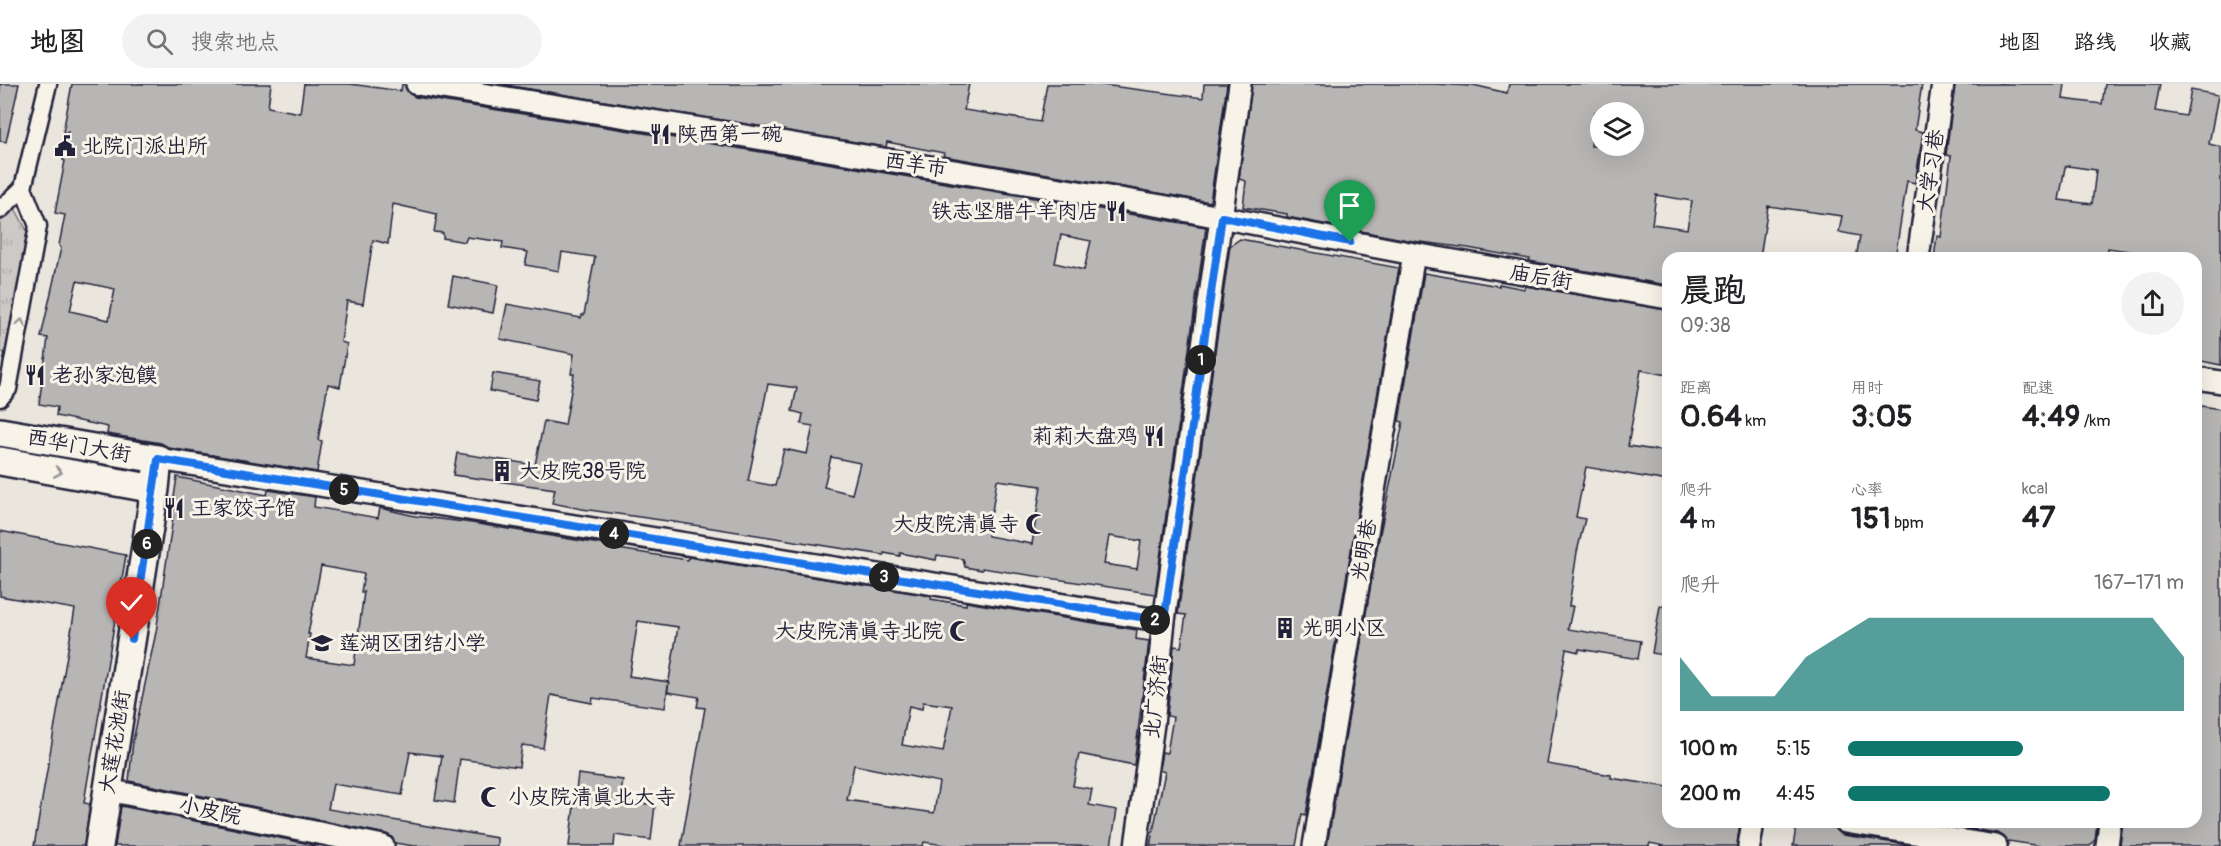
<!DOCTYPE html>
<html lang="zh">
<head>
<meta charset="utf-8">
<style>
  body { margin:0; font-family:Pangolin,"LXGW WenKai TC",sans-serif; background:#f2f2f2; color:#202124; height:100vh; display:flex; flex-direction:column; font-size:22px; white-space:nowrap }
  * { box-sizing:border-box; margin:0 }
  p { font-size:20px; color:#757577 }
  .icon { flex:none; width:33px; height:33px; fill:none; stroke:currentColor; stroke-width:2; stroke-linecap:round; stroke-linejoin:round }
  .map { position:relative; flex:1; overflow:hidden }
  .details { position:absolute; left:1662px; top:168px; width:540px; height:576px; display:flex; flex-direction:column; background:#fff; border-radius:18px; box-shadow:0 6px 24px #0002 }
  .details>* { flex:none }
  .controls { position:absolute; left:1590px; top:18px; display:grid; gap:12px }
  .controls a { display:grid; place-items:center; width:54px; height:54px; border-radius:50%; background:#fff; box-shadow:0 6px 24px #0002; font-size:30px }
  .pin { position:absolute; display:grid; place-items:center; width:51px; height:51px; color:#fff; margin:-62px -26px; border-radius:50% 50% 50% 0; rotate:-45deg; box-shadow:0 0 6px #0007 }
  .pin .icon { rotate:45deg }
  .km { position:absolute; width:30px; height:30px; margin:-15px; border-radius:50%; background:#222; color:#fff; font-size:16px; line-height:30px; text-align:center }
  .round { display:grid; place-items:center; flex:none; width:63px; height:63px; border-radius:32px; background:#f2f2f2 }
  .overview { display:flex; align-items:center; justify-content:space-between; height:102px; padding:0 18px }
  h1 { font-size:33px; font-weight:700; line-height:45px }
  .metrics { display:grid; grid-template-columns:repeat(3,1fr); gap:9px; height:102px; padding:6px 18px }
  .metrics div { display:grid; align-content:center }
  .metrics b { font-size:30px; font-weight:700 }
  .metrics small { font-size:16px; font-weight:400 }
  .metrics p { font-size:16px }
  .chart { height:168px; padding:12px 18px }
  .chart p { display:flex; justify-content:space-between }
  .chart svg { width:100%; height:108px; margin-top:6px; fill:#0f766e; opacity:.7 }
  ul { padding:0 18px; list-style:none; font-size:20px }
  li { display:grid; grid-template-columns:96px 72px 1fr; align-items:center; height:45px }
  li i { height:15px; border-radius:8px; background:#0f766e }
  header { display:flex; align-items:center; gap:36px; box-sizing:border-box; height:84px; padding:0 30px; background:#fff; border-bottom:2px solid #e0e0e0 }
  header strong { font-size:28px }
  nav { display:flex; gap:33px; margin-inline-start:auto; font-size:21px }
  .search { width:420px; height:54px; background:#f2f2f2; display:flex; align-items:center; gap:15px; box-sizing:border-box; padding:0 21px; border-radius:33px; color:#757577; font-size:22px }
  .map>svg:first-child { display:block }
  .park { fill:url(#park-tufts); stroke:#787680; stroke-width:1.5 }
  .building { fill:#b8b6b5; stroke:#22223b; stroke-width:1.5; fill-rule:evenodd }
  .lines { fill:none; stroke-linecap:round; stroke-linejoin:round }
  .pedestrian-casing { stroke:#22223b; stroke-width:21 }
  .minor-casing { stroke:#22223b; stroke-width:26 }
  .tertiary-casing { stroke:#22223b; stroke-width:32 }
  .pedestrian { stroke:#f7f3e8; stroke-width:16 }
  .minor { stroke:#f7f3e8; stroke-width:21 }
  .tertiary { stroke:#f7f3e8; stroke-width:27 }
  .oneway { stroke:#97959a }
  .route-casing { stroke:#fff; stroke-width:12 }
  .route { stroke:#1a73e8; stroke-width:8 }
  .labels { text-anchor:middle; dominant-baseline:central; stroke-width:6; stroke-linejoin:round; paint-order:stroke }
  .poi-label { font-size:21px; fill:#22223b; stroke:#f7f3e8; text-anchor:start }
  .street-label { font-size:21px; fill:#22223b; stroke:#f7f3e8 }
</style>
</head>
<body>
<header>
<strong>地图</strong>
<div class="search"><svg class="icon" aria-label="search" viewBox="0 0 24 24"><circle cx="10" cy="10" r="6"/><path d="M15 15l6 6"/></svg>搜索地点</div>
<nav><a>地图</a><a>路线</a><a>收藏</a></nav>
</header>
<div class="map">
<svg width="2221" height="762" viewBox="0 0 2221 762">
  <defs>
    <pattern id="park-tufts" width="24" height="20" patternUnits="userSpaceOnUse" patternTransform="scale(1.5)"><rect width="24" height="20" fill="#cdc9c6"/><path d="M3 7l-1-3M5 7V3M7 7l1-3M15 17l-1-3M17 17v-4M19 17l1-3" fill="none" stroke="#b0acab"/></pattern>
  </defs>
  <rect width="100%" height="100%" fill="#eae6de"/>
  <filter id="ink" filterUnits="userSpaceOnUse"><feTurbulence type="fractalNoise" baseFrequency=".0167" numOctaves="2"/><feDisplacementMap in="SourceGraphic" scale="12" xChannelSelector="R" yChannelSelector="G"/><feConvolveMatrix kernelMatrix="1 2 1 2 8 2 1 2 1" color-interpolation-filters="sRGB"/></filter>
  <g filter="url(#ink)">
    <path class="park" d="M15,124l12,23 -20,122 -7,-1v-130z"/>
    <path class="building" d="M0,0h19l-13,58 -6,-1z
      M72,0h199l-3,23 32,6 4,-29h46l51,7 1,-7h3l4,9 6,4 292,46 499,84 -51,367 -173,-26v2l-17,-3 -2,-8 -26,-4 -1,5 -36,-7v3l-16,-3v2l-216,-34 -86,-12 -30,-6 3,-14 -102,-14 4,-22 78,12 9,-44 21,4 9,-51h-3l3,-20 -74,-15 7,-35 74,14 1,-3h2l11,-58 -33,-5 -3,19 -34,-6 3,-13 -26,-4 1,-6 -36,-5 -2,5 -22,-4v-5l-9,-1 3,-18 -44,-10 -5,40 -15,-4 -10,64 -16,-3 -6,41 6,2 -7,43 -12,-3 -10,56 4,1 -5,31 -148,-24 -8,-5 -54,-9 1,-7 -52,-11 1,-9 -18,-3 9,-66 -7,-1 20,-89 -2,-3 6,-30 -10,-2 10,-52 -2,-1 5,-28h-5zM1061,151l30,6 -7,29 -29,-7zM77,197l38,8 -6,31 -39,-9zM768,300l29,4 -5,23 11,3 -2,10 12,2 -6,28 -23,-5 -9,37 -27,-5zM831,373l29,6 -8,31 -28,-7zM997,396l44,6 -9,58 -44,-8zM1109,452l32,5 -4,28 -33,-5z
      M499,0h470l-5,26 76,12 7,-38h48l108,14 1,-14h23l-17,118 -267,-46 1,-3 -57,-11 -1,5z
      M1252,0h182l35,2v-2l38,9 2,-9h413l-7,46 8,2 -8,51 -8,-2 -12,77h-39l4,-22 -21,-4 3,-16 -74,-10 -8,52h-92l-1,27 -138,-24 1,-2 -62,-11 -55,-7 -126,-24v-3l-44,-7 3,-26 -7,-2zM1595,28h39v34h-43zM1656,111l36,6 -5,28 -35,-5z
      M1955,0h110l-2,15 39,5 3,-20h55l-5,27 31,5 5,-26 27,5 -9,49 12,3v218l-25,-5v-102h-19l-69,-10 -1,10h-173l3,-22 4,1 10,-81 -5,-1zM2068,82l28,4 -4,34 -33,-4 6,-33z
      M1240,155l159,29 -93,547 -4,-1 -6,32h-146l15,-74 -6,-2 3,-18 5,1 6,-36 -6,-1 7,-70 7,1 5,-32 -8,-1 52,-368z
      M1424,189l75,13v-2l25,5 1,-3 143,24 -4,23 4,1v41l-27,-5 -13,76 40,6v29l-82,-14 -10,50 9,2 -8,33 -8,54h4l-5,23 73,12 -3,18 -59,-10v3l-13,-3 -19,115 64,11v3l57,9v35h72l-3,24h-73l-14,-3 -1,3h-322l50,-298 26,-126 -4,-1z
      M453,192l45,9 -5,28 -45,-9z
      M493,289l47,8 -4,19 -46,-9z
      M2196,321l24,4 1,3v434h-101l3,-24h73z
      M177,393l90,18 1,-5 47,7 -1,10 64,11 2,-10 35,8 57,7 140,23v2l76,12 1,-3 242,39v3l35,6v-3l171,28 -1,9 13,2 -15,124 -55,-11 -6,32 19,3 -3,16 28,5 -6,36h-159l-28,-4 -1,4h-242l24,-138 -8,-1 2,-10 -32,-5 11,-65 -40,-6 -9,55 40,6 -4,26 -72,-10 -1,5 -41,-8 -8,53 -21,-3 -3,22 -59,-8 -6,44 -19,-3 7,-44 -32,-4 -8,43 -69,-11 -5,25 169,29v8h-83l-19,-3 -3,-6 -6,-3 -257,-53 4,-40 23,-109 19,-128h-2zM321,482l43,8 -3,18h3l-10,73 -48,-7 4,-24h-2zM923,618l29,4 -9,46 -41,-7 7,-39 13,3zM854,681l85,17 -5,31 -87,-13z
      M0,447l126,24 -40,235 -2,13 6,1 -6,42h-50l41,-237 -75,-13z
      M1660,522h8v50l-16,-3z
      M578,690l45,6 -3,20 35,5 -4,35 -36,-5 -1,11h-45z
      M121,722l198,40h-204z
      M1797,738l36,4 4,5 6,4 72,11h-122z
      M1926,738h156l15,2 -2,16 -5,6h-50l-31,-5 -1,4 -4,-8 -6,-4z"/>
    <g class="lines">
      <defs>
        <path id="pedestrian" d="M0,126l23,-22 25,-104
          M0,314l8,-9 30,-163 -15,-38"/>
        <path id="minor" d="M417,0l292,46 453,76 252,48 254,44
          M1918,174l25,-174
          M2196,294l25,4
          M158,375l1006,162
          M108,706l275,56
          M1845,738l151,24
          M1136,762l17,-122 11,-103 76,-537
          M1314,762l100,-592
          M1749,762l4,-24
          M2107,762l3,-24"/>
        <path id="tertiary" d="M0,348l158,27 -3,30 -56,357
          M0,377l155,28"/>
      </defs>
      <use href="#pedestrian" class="pedestrian-casing"/>
      <use href="#minor" class="minor-casing"/>
      <use href="#tertiary" class="tertiary-casing"/>
      <use href="#pedestrian" class="pedestrian"/>
      <use href="#minor" class="minor"/>
      <use href="#tertiary" class="tertiary"/>
    </g>
    <defs><path id="oneway-chevron" d="M-2-3.5L2.5 0L-2 3.5" fill="none" stroke-width="1.6" stroke-linecap="round" stroke-linejoin="round" transform="scale(1.5)"/></defs>
    <g class="oneway">
      <use href="#oneway-chevron" transform="translate(21 239) rotate(-80)"/>
      <use href="#oneway-chevron" transform="translate(58 388) rotate(10)"/>
    </g>
  </g>
  <g class="lines" filter="url(#ink)">
    <defs>
      <path id="route" d="M132,555l26,-180 1006,162 58,-404 128,25"/>
    </defs>
    <use href="#route" class="route-casing"/>
    <use href="#route" class="route"/>
  </g>
  <defs>
    <symbol id="restaurant-bare" viewBox="-9 -9 18 18"><path d="M-5-6h1v4h1v-4h1v4h1v-4h1v5L-1.5 .5V6h-2V.5L-5-1ZM5-6V6H3V1.5H1.5Q1.5-4 5-6Z" fill="#22223b" stroke="#f7f3e8" stroke-width="2.5" paint-order="stroke"/></symbol>
    <symbol id="civic-bare" viewBox="-9 -9 18 18"><path d="M-.6-6.5H3V-4.5H.6V-3L4-1V1h2V6H-6V1h2V-1L-.6-3ZM-1.2 2.5V6h2.4V2.5Z" fill="#22223b" stroke="#f7f3e8" stroke-width="2.5" paint-order="stroke"/></symbol>
    <symbol id="building-bare" viewBox="-9 -9 18 18"><path d="M-4-6H4V6H1V3H-1V6H-4ZM-2.5-4.3h1.7v1.8h-1.7ZM.8-4.3h1.7v1.8H.8ZM-2.5-1h1.7V.8h-1.7ZM.8-1h1.7V.8H.8Z" fill="#22223b" stroke="#f7f3e8" stroke-width="2.5" paint-order="stroke"/></symbol>
    <symbol id="mosque-bare" viewBox="-9 -9 18 18"><path d="M3.5-4.9A6 6 0 1 0 3.5 4.9A5 5 0 1 1 3.5-4.9Z" fill="#22223b" stroke="#f7f3e8" stroke-width="2.5" paint-order="stroke"/></symbol>
    <symbol id="school-bare" viewBox="-9 -9 18 18"><path d="M0-5L7-2L0 1L-7-2ZM-4 1L0 2.5L4 1V4Q0 6-4 4Z" fill="#22223b" stroke="#f7f3e8" stroke-width="2.5" paint-order="stroke"/></symbol>
  </defs>
  <g fill-rule="evenodd">
    <use href="#restaurant-bare" x="645" y="35" width="30" height="30"/>
    <use href="#civic-bare" x="50" y="47" width="30" height="30"/>
    <use href="#restaurant-bare" x="1101" y="112" width="30" height="30"/>
    <use href="#restaurant-bare" x="20" y="276" width="30" height="30"/>
    <use href="#restaurant-bare" x="1139" y="337" width="30" height="30"/>
    <use href="#building-bare" x="487" y="372" width="30" height="30"/>
    <use href="#restaurant-bare" x="159" y="409" width="30" height="30"/>
    <use href="#mosque-bare" x="1021" y="425" width="30" height="30"/>
    <use href="#building-bare" x="1270" y="529" width="30" height="30"/>
    <use href="#mosque-bare" x="945" y="532" width="30" height="30"/>
    <use href="#school-bare" x="307" y="544" width="30" height="30"/>
    <use href="#mosque-bare" x="476" y="698" width="30" height="30"/>
  </g>
  <g class="labels">
    <g class="poi-label">
      <text x="677" y="50">陕西第一碗</text>
      <text x="82" y="62">北院门派出所</text>
      <text x="1099" y="127" text-anchor="end">铁志坚腊牛羊肉店</text>
      <text x="52" y="291">老孙家泡饃</text>
      <text x="1137" y="352" text-anchor="end">莉莉大盘鸡</text>
      <text x="519" y="387">大皮院38号院</text>
      <text x="191" y="424">王家饺子馆</text>
      <text x="1019" y="440" text-anchor="end">大皮院清真寺</text>
      <text x="1302" y="544">光明小区</text>
      <text x="943" y="547" text-anchor="end">大皮院清真寺北院</text>
      <text x="339" y="559">莲湖区团结小学</text>
      <text x="508" y="713">小皮院清真北大寺</text>
    </g>
    <g class="street-label">
      <text transform="translate(916 81) rotate(9)">西羊市</text>
      <text transform="translate(1931 87) rotate(-82)">大学习巷</text>
      <text transform="translate(1541 193) rotate(10)">庙后街</text>
      <text transform="translate(79 362) rotate(10)">西华门大街</text>
      <text transform="translate(1364 466) rotate(-80)">光明巷</text>
      <text transform="translate(1156 613) rotate(-84)">北广济街</text>
      <text transform="translate(115 658) rotate(-81)">大莲花池街</text>
      <text transform="translate(210 727) rotate(12)">小皮院</text>
    </g>
  </g>
</svg>
<div class="controls">
<a><svg class="icon" aria-label="layers" viewBox="0 0 24 24"><path d="M12 4l9 5-9 5-9-5zM3 14l9 5 9-5"/></svg></a>
</div>
<div class="pin" style="left:1350px;top:158px;background:#1e9e55"><svg class="icon" aria-label="arrive" viewBox="0 0 24 24"><path d="M6 21V4h12l-3 4 3 4H6"/></svg></div>
<div class="pin" style="left:132px;top:555px;background:#d93025"><svg class="icon" aria-label="check" viewBox="0 0 24 24"><path d="M5 12l5 5 9-10"/></svg></div>
<b class="km" style="left:1201px;top:276px">1</b>
<b class="km" style="left:1155px;top:536px">2</b>
<b class="km" style="left:884px;top:493px">3</b>
<b class="km" style="left:614px;top:450px">4</b>
<b class="km" style="left:344px;top:406px">5</b>
<b class="km" style="left:147px;top:460px">6</b>
<section class="details">
<div class="overview"><div><h1>晨跑</h1><p>09:38</p></div><a class="round"><svg class="icon" aria-label="share" viewBox="0 0 24 24"><path d="M12 15V3M7 8l5-5 5 5M5 13v7h14v-7"/></svg></a></div>
<div class="metrics">
<div><p>距离</p><b>0.64<small> km</small></b></div>
<div><p>用时</p><b>3:05</b></div>
<div><p>配速</p><b>4:49<small> /km</small></b></div>
</div>
<div class="metrics">
<div><p>爬升</p><b>4<small> m</small></b></div>
<div><p>心率</p><b>151<small> bpm</small></b></div>
<div><p>kcal</p><b>47</b></div>
</div>
<div class="chart"><p><span>爬升</span>167–171 m</p>
<svg viewBox="0 0 160 44" preserveAspectRatio="none"><path d="M0 44V22L10 38L20 38L30 38L40 22L50 14L60 6L70 6L80 6L90 6L100 6L110 6L120 6L130 6L140 6L150 6L160 22V44z"/></svg>
</div>
<ul>
<li><b>100 m</b>5:15<i style="width:52%"></i></li>
<li><b>200 m</b>4:45<i style="width:78%"></i></li>
</ul>
</section>
</div>
</body>
</html>
